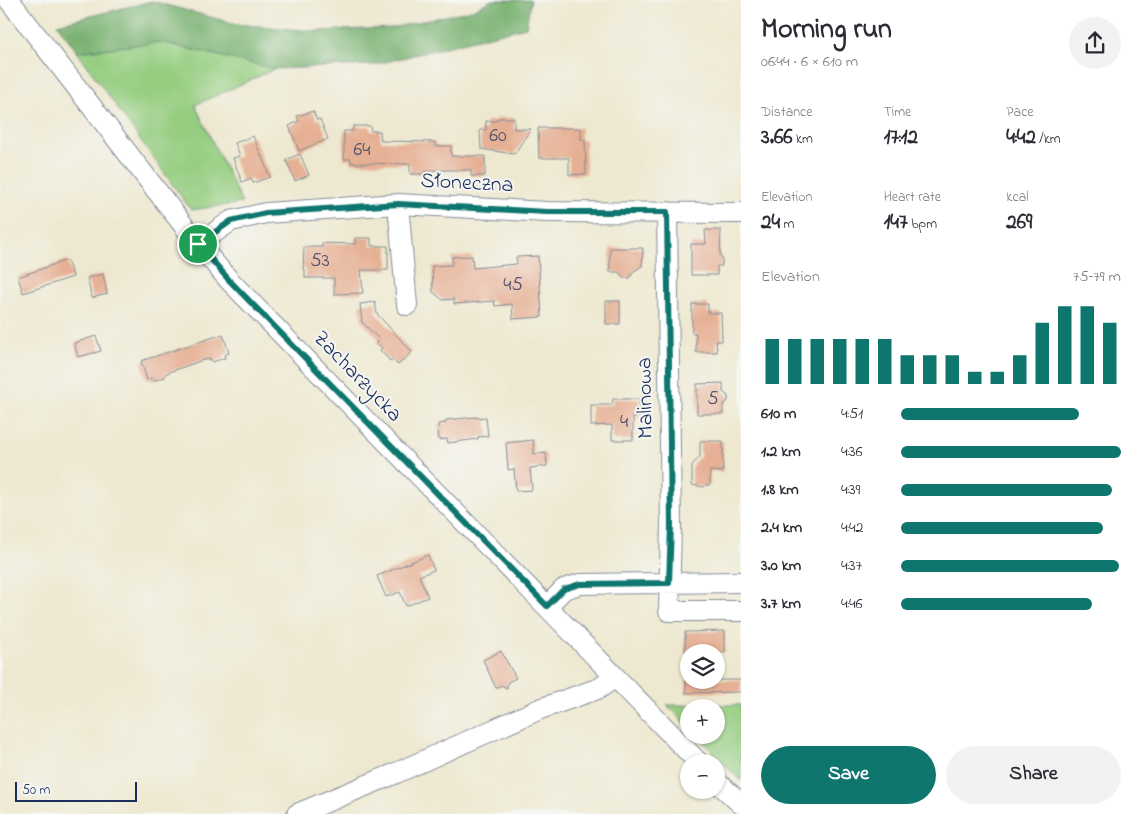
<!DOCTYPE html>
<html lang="en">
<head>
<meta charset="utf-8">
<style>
  body { margin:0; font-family:"Indie Flower",sans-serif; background:#f2f2f3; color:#2b2b33; height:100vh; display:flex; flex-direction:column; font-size:19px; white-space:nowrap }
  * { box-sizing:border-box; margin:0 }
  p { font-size:16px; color:#7c7c81 }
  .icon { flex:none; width:28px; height:28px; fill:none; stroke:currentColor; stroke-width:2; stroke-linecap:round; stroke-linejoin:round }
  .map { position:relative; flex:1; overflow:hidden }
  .sheet { display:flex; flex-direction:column; background:#fff; width:400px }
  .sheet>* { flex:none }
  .fabs { position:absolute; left:680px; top:644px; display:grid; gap:10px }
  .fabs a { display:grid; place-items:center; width:45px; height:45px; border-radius:50%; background:#fff; box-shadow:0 1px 4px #0004; font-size:25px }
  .scale { position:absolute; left:15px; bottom:12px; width:122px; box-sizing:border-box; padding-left:5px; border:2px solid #1b2f5e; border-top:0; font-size:14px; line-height:18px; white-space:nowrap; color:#1b2f5e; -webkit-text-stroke:4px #f6f6f2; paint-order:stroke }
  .pin { position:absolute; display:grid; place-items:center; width:42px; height:42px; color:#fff; margin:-21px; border:2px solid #fff; border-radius:50%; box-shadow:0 1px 5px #0007 }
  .round { display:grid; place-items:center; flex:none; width:52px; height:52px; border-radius:26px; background:#f2f2f3 }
  .headline { display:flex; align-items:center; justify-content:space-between; height:85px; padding:0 20px }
  h1 { font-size:28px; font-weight:800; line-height:38px }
  .metrics { display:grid; grid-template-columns:repeat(3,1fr); gap:8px; height:85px; padding:5px 20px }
  .metrics div { display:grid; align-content:center }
  .metrics b { font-size:21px; font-weight:800 }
  .metrics small { font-size:14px; font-weight:400 }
  .metrics p { font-size:14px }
  .chart { height:140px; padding:10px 20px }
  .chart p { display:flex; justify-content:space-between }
  .chart svg { width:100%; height:90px; margin-top:5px; stroke:#0f766e; stroke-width:6 }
  .action { display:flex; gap:10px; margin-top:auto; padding:10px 20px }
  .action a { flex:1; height:58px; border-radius:30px; background:#0f766e; color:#fff; font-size:20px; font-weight:800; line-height:58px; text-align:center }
  .action a+a { background:#f2f2f3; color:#2b2b33 }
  ul { padding:0 20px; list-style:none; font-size:16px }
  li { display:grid; grid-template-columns:80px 60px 1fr; align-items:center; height:38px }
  li i { height:12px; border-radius:6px; background:#0f766e }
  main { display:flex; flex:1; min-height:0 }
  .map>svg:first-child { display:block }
  .green { fill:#96ce81; stroke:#587e70 }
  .forest { fill:#78b16f; stroke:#4a7066 }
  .building { fill:#e6b094 }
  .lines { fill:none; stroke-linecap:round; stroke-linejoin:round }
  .minor-casing { stroke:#848c96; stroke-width:22 }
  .minor { stroke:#fff; stroke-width:20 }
  .route-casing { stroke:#fff; stroke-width:10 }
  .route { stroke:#0f766e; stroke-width:6 }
  .labels { text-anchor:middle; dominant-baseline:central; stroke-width:4; stroke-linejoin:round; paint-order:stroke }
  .number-label { font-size:20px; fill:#4e4f6c }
  .street-label { font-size:22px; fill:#1b2f5e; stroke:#f6f6f2 }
</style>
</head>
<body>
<main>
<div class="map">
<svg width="741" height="814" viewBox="0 0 741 814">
  <rect width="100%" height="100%" fill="#f6f6f2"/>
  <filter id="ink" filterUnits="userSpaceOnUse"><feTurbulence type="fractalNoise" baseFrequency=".02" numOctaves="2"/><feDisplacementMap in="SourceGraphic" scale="10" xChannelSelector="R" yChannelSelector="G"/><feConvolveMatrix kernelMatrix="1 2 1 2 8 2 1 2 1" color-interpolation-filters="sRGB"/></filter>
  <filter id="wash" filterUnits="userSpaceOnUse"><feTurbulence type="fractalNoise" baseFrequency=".0096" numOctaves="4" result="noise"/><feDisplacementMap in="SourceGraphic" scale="20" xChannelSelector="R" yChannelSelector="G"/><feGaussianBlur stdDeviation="1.12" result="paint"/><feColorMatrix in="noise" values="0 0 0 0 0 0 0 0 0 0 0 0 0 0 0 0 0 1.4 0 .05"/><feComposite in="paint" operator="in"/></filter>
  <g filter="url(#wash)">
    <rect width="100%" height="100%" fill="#ede8cf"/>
    <path class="green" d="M160,42l115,27 -80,36 47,98 -51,7 -114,-158z
      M667,705h74v76l-44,-46h19v-27h-27v19z"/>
    <path class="forest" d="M492,0h39l-5,27 -152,38 -99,4 -115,-27 -83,10 -20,-28 95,-23 84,23 79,7 76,-3 81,-18z"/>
    <g id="blocks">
      <path class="building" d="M313,111l4,9 3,-1 8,20 -29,12 -10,-25 10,-5 -2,-5z
        M497,118h17v11h17l-17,25 -33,-5 -1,-19h6v-9h11z
        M353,126h17l1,5h9l1,10 54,1v4h16v10h34v20h-14v-6h-36l-11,2v2h-14v-10l-59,-1v-4h-7v-28h9z
        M538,128h43v12h4l1,34 -17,1v-17h-30z
        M253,136l17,41 -17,6 -2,-5 -9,4 -9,-24 7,-2 -5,-13z
        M300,154l9,21 -14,6 -9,-21z
        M705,230h16l-1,25 2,3v8h-5v9h-26v-31h15z
        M355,238h16v8h17v24h-27l2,23 -29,1v-16h-29v-9h-2l1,-22h18v-4l33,1z
        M610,248h33l-1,18 -8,5 -4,7h-7l-4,-6h-9z
        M472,256l1,12 44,-4 -1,-7 22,-1 4,61 -29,2 -1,-15 -17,2 -1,-5 -40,3v-5l-11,1 -10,-8 -1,-26 20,-1v-8z
        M67,260l6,17 -50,16 -5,-16z
        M103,274l4,20 -15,4 -5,-20z
        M606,301h14v23h-14z
        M375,302l2,12 35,38 -14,13 -6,-6 -2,2 -10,-11 2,-2 -6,-6 3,-3 -17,-17 -2,-18z
        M692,304h16v9h13l1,28h-6l1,11h-21v-19h-4z
        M223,334l6,19 -5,2 1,3 -13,4 -1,-3 -8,1 -31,11 -7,3v3l-12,4 -1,-3 -5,2 -6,-19z
        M96,336l5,15 -23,6 -4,-14z
        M723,383v9l5,4v5l-5,4v9h-26v-30z
        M613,399h26v18l-6,-1v24h-21v-15l-21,1v-21h21z
        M476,417v1l10,-1 2,19 -10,1v2l-30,4 -1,-4 -8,1 -1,-16 8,-1v-3z
        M533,440l1,14 12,-1 1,13 -17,2 2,22 -16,1 -2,-22 -6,1 -2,-27z
        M700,441h23v31l-13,-1v14h-4l-2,2 -12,-2v-20l8,-8z
        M428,555l6,15 -15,6 9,21 -22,9 -6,-14 -14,5 -9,-21z
        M725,631v21h-40v-20z
        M501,651l15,27 -8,4 -1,6 -6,-3 -5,3 -13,-28z
        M686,680h55v12l-55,1z"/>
    </g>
  </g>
  <g filter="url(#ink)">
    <use href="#blocks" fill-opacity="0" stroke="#848c96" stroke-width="1"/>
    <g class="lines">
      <defs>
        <path id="minor" d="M9,0l189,244 31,36 469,482
          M398,204l9,101
          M667,212l4,313 -2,86h72
          M198,244l33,-23 35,-8 132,-9 149,8 194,1
          M547,606l17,-17 16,-5 161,-2
          M716,781l25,23
          M297,814l97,-40 146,-65 60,-21 15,-11"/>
      </defs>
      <use href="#minor" class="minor-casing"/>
      <use href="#minor" class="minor"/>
    </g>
  </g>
  <g class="lines" filter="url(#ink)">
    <defs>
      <path id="route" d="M398,204l149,8h120l4,313 -2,58 -89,1 -16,5 -17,17 -318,-326 -31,-36 33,-23 35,-8z"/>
    </defs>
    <use href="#route" class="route-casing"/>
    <use href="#route" class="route"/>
  </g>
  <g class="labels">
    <g class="number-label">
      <text x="498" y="136">60</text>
      <text x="362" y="150">64</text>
      <text x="320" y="261">53</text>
      <text x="513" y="285">45</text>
      <text x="713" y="399">5</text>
      <text x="624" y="422">4</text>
    </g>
    <g class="street-label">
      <text transform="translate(467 184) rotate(3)">Słoneczna</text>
      <text transform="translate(357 377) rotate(46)">Zacharzycka</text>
      <text transform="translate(646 398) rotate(-91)">Malinowa</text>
    </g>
  </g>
</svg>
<div class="fabs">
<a><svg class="icon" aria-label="layers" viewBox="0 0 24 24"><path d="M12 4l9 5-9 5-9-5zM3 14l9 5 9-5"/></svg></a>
<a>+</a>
<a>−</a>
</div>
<div class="scale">50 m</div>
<div class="pin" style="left:198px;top:244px;background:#1e9e55"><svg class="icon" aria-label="arrive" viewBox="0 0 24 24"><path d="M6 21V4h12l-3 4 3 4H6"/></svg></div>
</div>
<section class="sheet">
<div class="headline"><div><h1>Morning run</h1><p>06:44 · 6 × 610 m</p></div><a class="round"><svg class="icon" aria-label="share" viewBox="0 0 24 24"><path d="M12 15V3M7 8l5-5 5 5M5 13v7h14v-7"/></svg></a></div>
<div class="metrics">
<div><p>Distance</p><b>3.66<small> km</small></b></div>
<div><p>Time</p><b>17:12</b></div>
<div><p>Pace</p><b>4:42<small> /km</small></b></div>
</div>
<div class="metrics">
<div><p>Elevation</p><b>24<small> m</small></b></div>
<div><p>Heart rate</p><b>147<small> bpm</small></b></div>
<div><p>kcal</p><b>269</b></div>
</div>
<div class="chart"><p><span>Elevation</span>75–79 m</p>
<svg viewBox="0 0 160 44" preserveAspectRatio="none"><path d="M5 44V22M15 44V22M25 44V22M35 44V22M45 44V22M55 44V22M65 44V30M75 44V30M85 44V30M95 44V38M105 44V38M115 44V30M125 44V14M135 44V6M145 44V6M155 44V14"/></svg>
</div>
<ul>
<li><b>610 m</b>4:51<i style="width:81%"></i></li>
<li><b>1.2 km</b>4:36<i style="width:100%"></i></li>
<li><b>1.8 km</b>4:39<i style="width:96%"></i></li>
<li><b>2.4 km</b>4:42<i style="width:92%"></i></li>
<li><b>3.0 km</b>4:37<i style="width:99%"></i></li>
<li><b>3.7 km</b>4:46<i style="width:87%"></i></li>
</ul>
<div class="action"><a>Save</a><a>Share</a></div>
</section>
</main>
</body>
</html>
